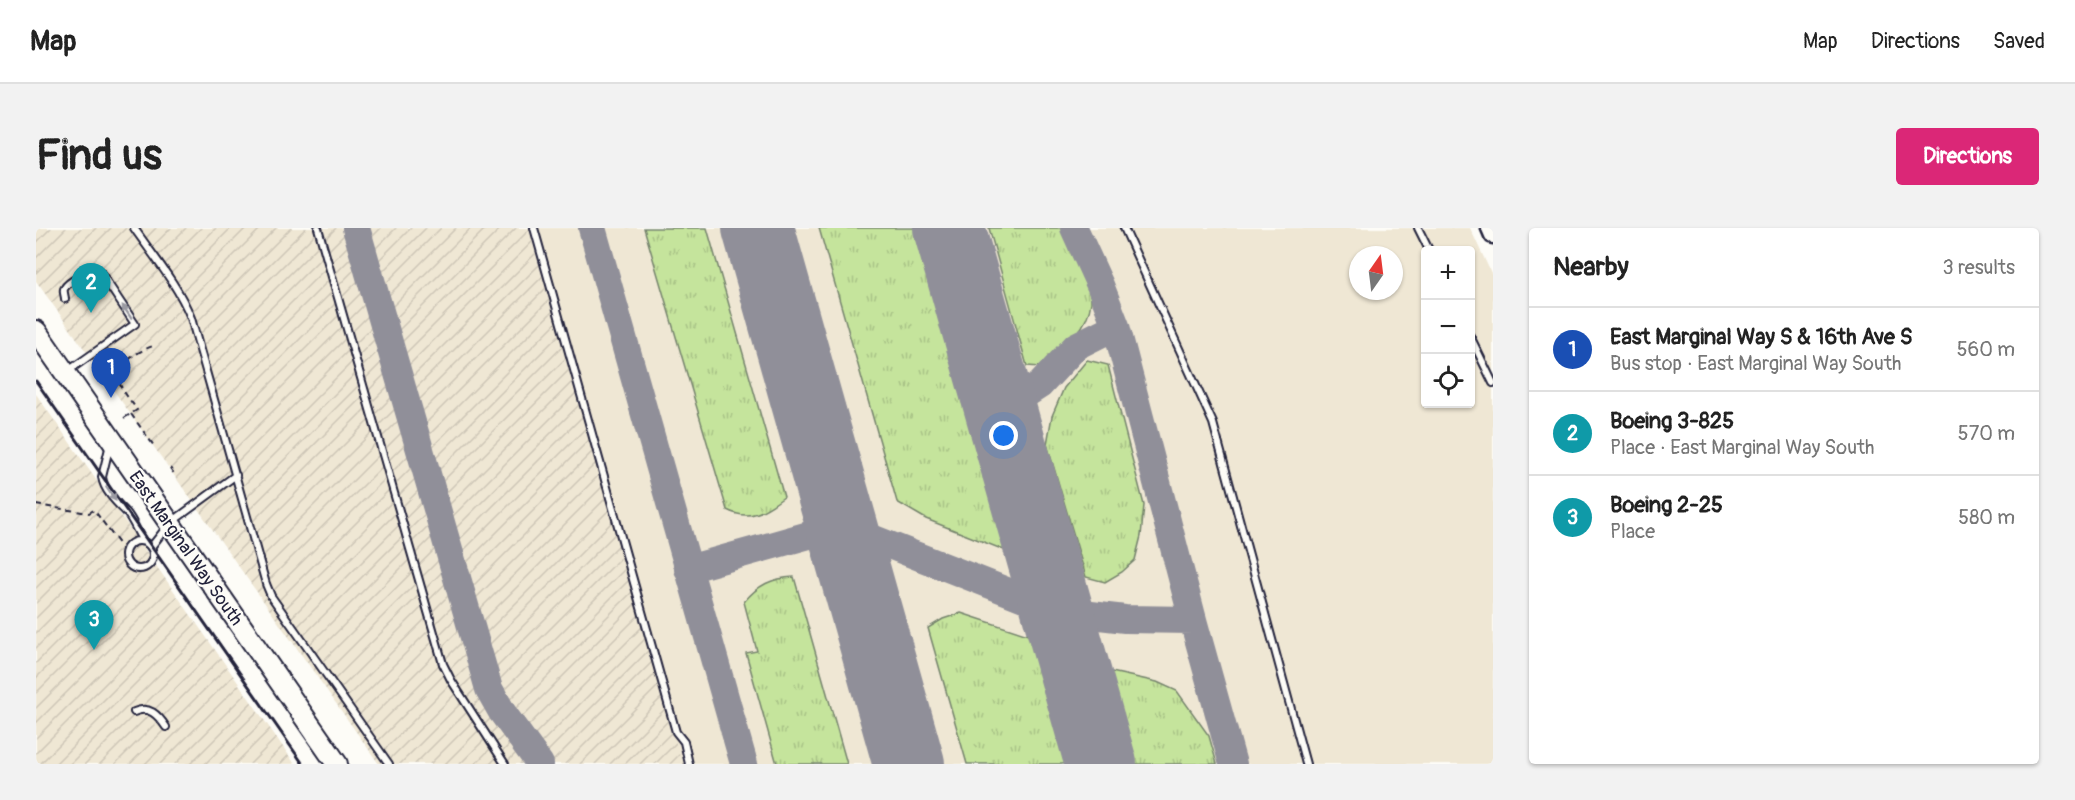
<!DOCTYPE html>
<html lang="en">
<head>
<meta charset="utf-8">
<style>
  body { margin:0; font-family:Pangolin,sans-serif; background:#f2f2f2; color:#222 }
  .controls { position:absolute; right:18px; top:18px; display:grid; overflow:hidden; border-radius:6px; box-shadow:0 2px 4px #0004 }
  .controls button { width:54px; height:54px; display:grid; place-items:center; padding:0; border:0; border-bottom:2px solid #e0e0e0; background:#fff; color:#222; font:30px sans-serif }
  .compass { position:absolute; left:1313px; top:18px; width:54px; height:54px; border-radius:50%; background:#fff; box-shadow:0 2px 4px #0004; rotate:14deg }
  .you { position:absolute; left:968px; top:208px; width:21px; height:21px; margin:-15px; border:4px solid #fff; border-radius:50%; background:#1a73e8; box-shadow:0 0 0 9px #1a73e833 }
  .badge { display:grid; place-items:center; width:39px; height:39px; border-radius:50%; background:#db2777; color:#fff; font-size:20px; font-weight:700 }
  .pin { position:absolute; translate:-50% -50px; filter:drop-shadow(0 2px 3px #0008) }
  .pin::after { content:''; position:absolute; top:32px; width:21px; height:18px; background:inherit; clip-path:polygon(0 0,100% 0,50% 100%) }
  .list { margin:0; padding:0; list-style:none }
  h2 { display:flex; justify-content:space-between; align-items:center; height:78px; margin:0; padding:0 24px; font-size:26px }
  h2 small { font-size:20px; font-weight:400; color:#767676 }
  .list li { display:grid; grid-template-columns:39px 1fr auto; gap:18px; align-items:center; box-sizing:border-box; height:84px; padding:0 24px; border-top:2px solid #e0e0e0 }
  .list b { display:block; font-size:22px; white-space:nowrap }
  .list p { margin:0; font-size:20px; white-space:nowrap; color:#767676 }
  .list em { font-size:20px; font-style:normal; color:#767676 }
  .icon { flex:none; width:33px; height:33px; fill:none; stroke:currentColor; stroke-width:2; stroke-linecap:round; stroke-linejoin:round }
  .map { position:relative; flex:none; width:1457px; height:536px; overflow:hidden; border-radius:6px }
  header { display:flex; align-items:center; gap:36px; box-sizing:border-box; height:84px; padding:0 30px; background:#fff; border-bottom:2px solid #e0e0e0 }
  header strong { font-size:28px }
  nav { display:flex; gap:33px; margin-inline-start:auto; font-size:21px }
  .intro { display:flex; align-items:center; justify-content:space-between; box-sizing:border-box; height:144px; padding:0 36px }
  h1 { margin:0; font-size:42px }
  .button { padding:15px 27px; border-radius:6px; background:#db2777; color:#fff; font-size:21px; font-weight:700 }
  main { display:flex; gap:36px; padding:0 36px }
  aside { flex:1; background:#fff; border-radius:6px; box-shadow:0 2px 4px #0004 }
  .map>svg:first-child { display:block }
</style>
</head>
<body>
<header>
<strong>Map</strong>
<nav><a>Map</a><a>Directions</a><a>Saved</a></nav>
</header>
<div class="intro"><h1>Find us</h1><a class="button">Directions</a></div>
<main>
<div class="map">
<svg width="1457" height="536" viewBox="0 0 1457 536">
  <defs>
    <pattern id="industrial-furrows" width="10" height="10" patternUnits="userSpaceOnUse" patternTransform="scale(1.5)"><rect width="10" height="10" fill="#efe7d4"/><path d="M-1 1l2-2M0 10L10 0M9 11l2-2" fill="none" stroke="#cdc6b7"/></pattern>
    <pattern id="grass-tufts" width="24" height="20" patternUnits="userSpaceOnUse" patternTransform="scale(1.5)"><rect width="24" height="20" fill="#c5e49c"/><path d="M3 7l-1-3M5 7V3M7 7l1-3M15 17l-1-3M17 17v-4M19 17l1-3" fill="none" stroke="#a9c387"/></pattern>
  </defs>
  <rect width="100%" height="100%" fill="#fdfcf7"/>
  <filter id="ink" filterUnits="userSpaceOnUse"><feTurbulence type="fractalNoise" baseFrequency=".0167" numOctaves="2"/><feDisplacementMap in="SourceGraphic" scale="12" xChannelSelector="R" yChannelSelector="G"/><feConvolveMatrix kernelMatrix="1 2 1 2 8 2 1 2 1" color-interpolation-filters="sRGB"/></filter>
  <g filter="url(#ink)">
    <path fill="#efe7d4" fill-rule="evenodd" d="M148,0H1434L1457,49V536H347ZM1390,22H1434V176H1390ZM1322,27H1358V63H1322Z"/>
    <path fill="url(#industrial-furrows)" d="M0,0H492L646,536H343L0,53Z
      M0,166L259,536H0Z"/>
    <path fill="url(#grass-tufts)" stroke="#74836c" stroke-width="1.5" d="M608,0H671L748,269C729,283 714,294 691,282Z
      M783,0H880L973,324L890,291L861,274Z
      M953,0H1025C1032,16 1056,59 1055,74C1052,102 1026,124 1005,139L991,138Z
      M1051,132L1072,137L1108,277L1105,308L1099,332L1086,344L1069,354L1050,349L1011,216L1016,188L1028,160Z
      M758,349L811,536H741L710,425L721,423L708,374C722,357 736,350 758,349Z
      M925,385L998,409L1033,536H931L892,400L907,391Z
      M1071,443L1121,454L1141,463L1173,508L1181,536H1097Z"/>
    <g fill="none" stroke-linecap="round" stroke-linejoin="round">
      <path stroke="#908f99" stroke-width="28" d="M320,0L453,461L466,484L504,536
        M556,0L708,536
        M1038,0L1064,57L1080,98L1157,392L1197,536
        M964,183L1004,157L1040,118L1080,98
        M652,341L805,298L1021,383L1089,391L1157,392"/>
      <path stroke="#908f99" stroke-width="72" d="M722,0L873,536
        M913,0L1065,536"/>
      <g stroke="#22223b" stroke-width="10">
        <path id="service" d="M98,0C118,29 142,57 155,90L230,356L235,368L353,536
          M282,0L407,436L415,452L469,536
          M498,0L640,504L648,514L653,536
          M1088,0L1177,195L1270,536
          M1382,0L1393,22
          M29,71C29,68 27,64 28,61C32,52 54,44 63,42L99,96L32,143
          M1434,108L1457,155
          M74,216L66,249C68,263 81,275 90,284C97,292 101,304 107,313
          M89 327a14 14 0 1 1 28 0a14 14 0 1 1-28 0Z
          M115,319L133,296L200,247
          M98,484C113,477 122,487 130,499"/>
      </g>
      <g stroke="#22223b" stroke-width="21">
        <path id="secondary" d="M1454,0L1457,7"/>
      </g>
      <g stroke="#22223b" stroke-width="24">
        <path id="primary" d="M0,103L301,536"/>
      </g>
      <path stroke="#22223b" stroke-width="2" stroke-dasharray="6 4.5" stroke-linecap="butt" d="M72,130L77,142L82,148
        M61,151L76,142
        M95,186L118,218
        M88,190L101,182C96,174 85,162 83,153C81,136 102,123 117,118
        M134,240L139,247
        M0,277L53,285L58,282L84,317L90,321"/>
      <use href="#service" stroke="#fdfcf7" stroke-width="6"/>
      <use href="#secondary" stroke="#fdfcf7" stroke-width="16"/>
      <use href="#primary" stroke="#fdfcf7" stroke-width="20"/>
      <path stroke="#22223b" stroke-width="3" d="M0,153L267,536"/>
    </g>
    <defs><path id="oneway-solid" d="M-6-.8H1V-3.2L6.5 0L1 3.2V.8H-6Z" transform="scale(1.5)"/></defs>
    <g fill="#9a9aa2">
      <use href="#oneway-solid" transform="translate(91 84) rotate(-124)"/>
      <use href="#oneway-solid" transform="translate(75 266) rotate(55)"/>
    </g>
  </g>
  <g text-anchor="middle" stroke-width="4.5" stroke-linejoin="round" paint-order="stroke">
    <g font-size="18" fill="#22223b" stroke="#fdfcf7">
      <text transform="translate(150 320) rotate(55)" y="6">East Marginal Way South</text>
    </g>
  </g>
</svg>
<div class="controls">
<button>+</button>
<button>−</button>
<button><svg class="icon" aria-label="locate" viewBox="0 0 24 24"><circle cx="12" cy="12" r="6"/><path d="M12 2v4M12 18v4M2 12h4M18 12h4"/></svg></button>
</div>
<svg class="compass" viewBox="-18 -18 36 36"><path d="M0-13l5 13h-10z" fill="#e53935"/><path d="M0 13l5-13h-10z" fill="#767676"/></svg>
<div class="you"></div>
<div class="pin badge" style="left:75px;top:170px;background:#1a4fb4">1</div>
<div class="pin badge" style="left:55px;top:85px;background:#0f9aa8">2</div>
<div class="pin badge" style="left:58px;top:422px;background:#0f9aa8">3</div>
</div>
<aside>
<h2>Nearby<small>3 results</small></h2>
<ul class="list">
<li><span class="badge" style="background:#1a4fb4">1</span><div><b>East Marginal Way S &amp; 16th Ave S</b><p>Bus stop · East Marginal Way South</p></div><em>560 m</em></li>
<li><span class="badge" style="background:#0f9aa8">2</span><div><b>Boeing 3-825</b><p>Place · East Marginal Way South</p></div><em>570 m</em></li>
<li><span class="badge" style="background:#0f9aa8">3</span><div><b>Boeing 2-25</b><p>Place</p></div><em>580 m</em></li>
</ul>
</aside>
</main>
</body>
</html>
